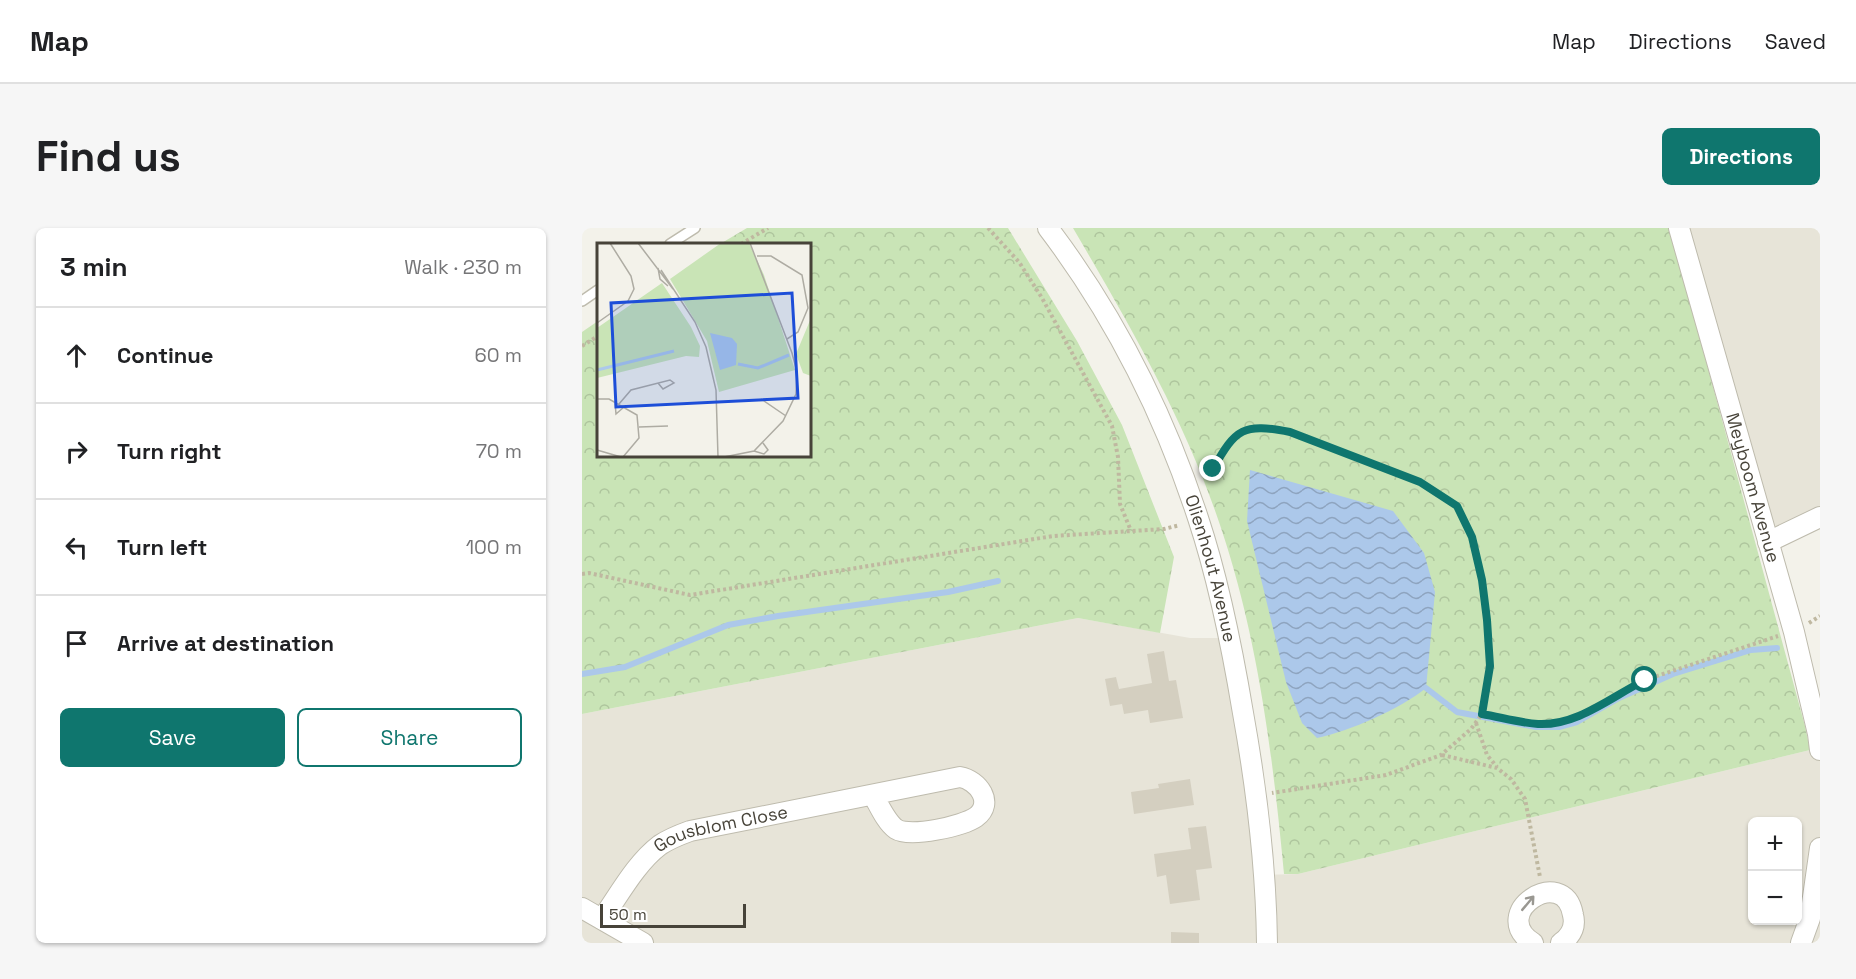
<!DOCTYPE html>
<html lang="en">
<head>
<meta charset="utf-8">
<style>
  body { margin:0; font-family:"Space Grotesk",sans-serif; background:#f6f6f6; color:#202124 }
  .controls { position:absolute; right:18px; bottom:18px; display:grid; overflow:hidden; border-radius:9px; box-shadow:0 2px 4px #0004 }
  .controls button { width:54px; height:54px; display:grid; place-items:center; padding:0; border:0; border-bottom:2px solid #e0e0e0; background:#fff; color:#202124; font:30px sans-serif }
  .scale { position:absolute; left:18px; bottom:15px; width:146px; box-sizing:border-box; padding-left:6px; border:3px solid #474339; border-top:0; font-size:16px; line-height:21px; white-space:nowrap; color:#474339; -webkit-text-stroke:4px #fff; paint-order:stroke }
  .stop { position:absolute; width:18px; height:18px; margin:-14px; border:4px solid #0f766e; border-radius:50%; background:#fff }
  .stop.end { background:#0f766e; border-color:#fff; box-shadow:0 2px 6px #0008 }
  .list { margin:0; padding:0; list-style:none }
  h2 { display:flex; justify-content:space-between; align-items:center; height:78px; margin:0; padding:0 24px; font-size:26px }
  h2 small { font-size:20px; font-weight:400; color:#757577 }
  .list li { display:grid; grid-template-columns:39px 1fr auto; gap:18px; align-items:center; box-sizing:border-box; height:96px; padding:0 24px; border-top:2px solid #e0e0e0 }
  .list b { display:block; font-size:22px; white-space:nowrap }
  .list em { font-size:20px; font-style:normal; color:#757577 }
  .actions { display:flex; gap:12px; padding:18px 24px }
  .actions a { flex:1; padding:14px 0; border:2px solid #0f766e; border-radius:9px; text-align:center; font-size:21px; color:#0f766e }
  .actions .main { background:#0f766e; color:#fff }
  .icon { flex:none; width:33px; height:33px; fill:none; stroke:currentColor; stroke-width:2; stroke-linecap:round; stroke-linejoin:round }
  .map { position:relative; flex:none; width:1238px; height:715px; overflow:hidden; border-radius:9px }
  header { display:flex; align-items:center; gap:36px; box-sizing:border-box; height:84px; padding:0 30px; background:#fff; border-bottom:2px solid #e0e0e0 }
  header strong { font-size:28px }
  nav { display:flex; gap:33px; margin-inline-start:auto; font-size:21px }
  .intro { display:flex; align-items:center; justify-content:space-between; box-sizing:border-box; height:144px; padding:0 36px }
  h1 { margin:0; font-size:42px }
  .button { padding:15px 27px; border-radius:9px; background:#0f766e; color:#fff; font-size:21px; font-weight:700 }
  main { display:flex; gap:36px; padding:0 36px }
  aside { flex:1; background:#fff; border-radius:9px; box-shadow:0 2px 4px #0004 }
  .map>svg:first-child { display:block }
</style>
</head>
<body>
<header>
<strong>Map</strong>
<nav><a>Map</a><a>Directions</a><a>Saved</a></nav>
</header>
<div class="intro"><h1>Find us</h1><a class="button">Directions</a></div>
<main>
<aside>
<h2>3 min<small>Walk · 230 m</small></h2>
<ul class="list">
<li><svg class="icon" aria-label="ahead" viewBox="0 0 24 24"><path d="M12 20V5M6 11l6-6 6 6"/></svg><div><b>Continue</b></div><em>60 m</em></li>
<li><svg class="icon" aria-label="right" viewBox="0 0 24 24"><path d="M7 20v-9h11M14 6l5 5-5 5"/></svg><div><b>Turn right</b></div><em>70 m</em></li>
<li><svg class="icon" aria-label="left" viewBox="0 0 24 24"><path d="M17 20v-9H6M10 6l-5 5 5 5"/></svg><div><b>Turn left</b></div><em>100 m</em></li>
<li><svg class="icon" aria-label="arrive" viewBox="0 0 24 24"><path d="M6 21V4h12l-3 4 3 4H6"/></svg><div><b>Arrive at destination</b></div></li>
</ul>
<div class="actions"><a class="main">Save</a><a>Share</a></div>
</aside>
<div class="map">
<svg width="1238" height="715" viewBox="0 0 1238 715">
  <defs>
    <pattern id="park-crowns" width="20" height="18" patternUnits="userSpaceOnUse" patternTransform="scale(1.5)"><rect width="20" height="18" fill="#c9e4b6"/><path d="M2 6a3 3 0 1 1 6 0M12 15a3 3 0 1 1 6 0" fill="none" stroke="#aec59d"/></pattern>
    <pattern id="water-waves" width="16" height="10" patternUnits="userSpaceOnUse" patternTransform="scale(1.5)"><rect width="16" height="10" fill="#acc8ea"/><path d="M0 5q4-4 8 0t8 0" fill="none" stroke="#8ea4bf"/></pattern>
  </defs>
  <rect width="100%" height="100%" fill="#f3f2ea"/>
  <path fill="#e7e4d8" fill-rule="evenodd" d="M1097,0H1238V289L1187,314Z
    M496,390L608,410H645L681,647L716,646L1228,522L1238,532V715H0V486ZM1170,594H1216V692H1170Z"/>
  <path fill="url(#park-crowns)" d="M165,0H426L495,113L540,197L592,329L578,405L496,390L0,486V104L16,93V228H228V16H138Z
    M491,0H1088L1223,498L1228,522L716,646H702C691,529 676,409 638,297C603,192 547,96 491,0Z"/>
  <path fill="url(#water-waves)" d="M668,242L811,283L842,325L853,364L844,460C818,481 768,503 735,510L720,495L704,454L665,293Z"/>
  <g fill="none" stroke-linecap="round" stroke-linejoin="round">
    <path stroke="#acc8ea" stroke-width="6" d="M0,446L43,439L146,397L196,388L366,364L416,353
      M844,460L875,484L954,499H977L995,494L1037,470L1091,446L1169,422L1195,420"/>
  </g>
  <path fill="#d4cfc0" d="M582,423L587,453L594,452L601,490L568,495L566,482L542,486L540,476L528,478L523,451L534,449L537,461L570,455L565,426Z
    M608,551L612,577L552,586L549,564L577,560L576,556Z
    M624,598L630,640L614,642L618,672L588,676L584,647L575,649L572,626L609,621L606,600Z
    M589,704L617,705V715H589Z"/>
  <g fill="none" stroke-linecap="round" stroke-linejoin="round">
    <g stroke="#bebbad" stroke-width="12">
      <path id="lane" d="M88,16L113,0
        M0,73L16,62"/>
    </g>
    <g stroke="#bebbad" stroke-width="22">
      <g id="street">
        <path id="s1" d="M466,0C532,87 582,186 616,290C637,353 650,419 661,485C675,563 684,635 685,715"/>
        <path id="s2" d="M1097,0L1212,404L1236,506L1238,522"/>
        <path d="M1186,314L1238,289"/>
        <path d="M0,680L61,715"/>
        <path id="s3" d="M20,691C37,667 54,635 78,617C87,611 97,607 108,603L378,549C396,552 413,575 394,589C381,598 328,610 314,601C304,594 297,577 291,567"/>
        <path d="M951,715C905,685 982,635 991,687C994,699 989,708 979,715"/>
        <path d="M1219,715L1228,690L1238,620"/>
      </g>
    </g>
    <path stroke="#bfb8a0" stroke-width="4" stroke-dasharray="3 3" stroke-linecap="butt" d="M406,0L437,34L460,70L530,198L536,229L538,276L549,303
      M159,16L186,0
      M0,118L16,108
      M621,249L631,241L647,213L664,201L687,200L708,204L737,215L838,254L875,278L890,309L900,352L908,438L900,486L889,501L859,527L804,547L690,565
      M0,346L7,345L108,367L471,308L582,301L598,297
      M1227,395L1238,388
      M900,486L954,496L977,495L993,490L1063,452L1196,408
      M894,495L905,527L915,539
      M860,527L915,540L929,551L943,571L958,649"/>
    <use href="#lane" stroke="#fff" stroke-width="9"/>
    <use href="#street" stroke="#fff" stroke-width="20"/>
  </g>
  <defs><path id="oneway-shaft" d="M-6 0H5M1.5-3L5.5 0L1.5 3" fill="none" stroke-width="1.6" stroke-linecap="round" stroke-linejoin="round" transform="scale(1.5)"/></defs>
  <use stroke="#9a9892" href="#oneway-shaft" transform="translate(946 675) rotate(-50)"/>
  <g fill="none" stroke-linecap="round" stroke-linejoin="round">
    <path stroke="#0f766e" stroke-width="8" d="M631,241C654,200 661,195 708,204L838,254L875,278L890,309L900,352L905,392L908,438L900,486C918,489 938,495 956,496C995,498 1029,469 1063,452"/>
  </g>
  <g text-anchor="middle" stroke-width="4.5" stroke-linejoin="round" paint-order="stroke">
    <g font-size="18" fill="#474339" stroke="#fff">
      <text dy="6" stroke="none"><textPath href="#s2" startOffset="270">Meyboom Avenue</textPath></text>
      <text dy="6" stroke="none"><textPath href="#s1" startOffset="380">Olienhout Avenue</textPath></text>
      <text dy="6" stroke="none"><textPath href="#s3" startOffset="158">Gousblom Close</textPath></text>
    </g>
  </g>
  <g transform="translate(15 15)">
    <rect width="214" height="214" fill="#f3f2ea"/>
    <path d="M124,0H152L167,32L198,127L122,149L110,98L73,36ZM65,40L94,84L103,103L102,114L89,113L0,135V85ZM214,75V133L206,130L199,111Z" fill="#c9e4b6"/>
    <path d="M113,90L135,95L140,101L139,122L123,127Z" fill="#acc8ea"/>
    <path fill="none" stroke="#acc8ea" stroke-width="3" d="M141,121L161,125L192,112M0,127L77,108"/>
    <path fill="none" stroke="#aeaca3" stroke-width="1.5" d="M41,0L76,46M160,13H174L205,32L211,65L201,89L190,96M61,25L63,36L71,43M64,27L98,79L109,104L119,147L121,214M0,80L31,58L37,46L34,33L13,0M0,156H12L40,172L42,195L26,214M164,156L189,173M18,159L19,171L27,164M22,161L34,147L73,137L77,140L66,146L61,140M42,184L71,183M0,207L24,214M157,208L167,211L171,207L166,200M127,214L157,208L186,178L199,151L200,129L195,110L153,0"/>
    <path fill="#1d4ed8" fill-opacity="0.15" stroke="#1d4ed8" stroke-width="3" d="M195,50L201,155L19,164L14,60Z"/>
    <rect width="214" height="214" fill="none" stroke="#474339" stroke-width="3"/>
  </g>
</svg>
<div class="controls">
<button>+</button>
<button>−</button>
</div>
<div class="scale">50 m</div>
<div class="stop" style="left:1063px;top:452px"></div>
<div class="stop end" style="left:631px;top:241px"></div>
</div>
</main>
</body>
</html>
